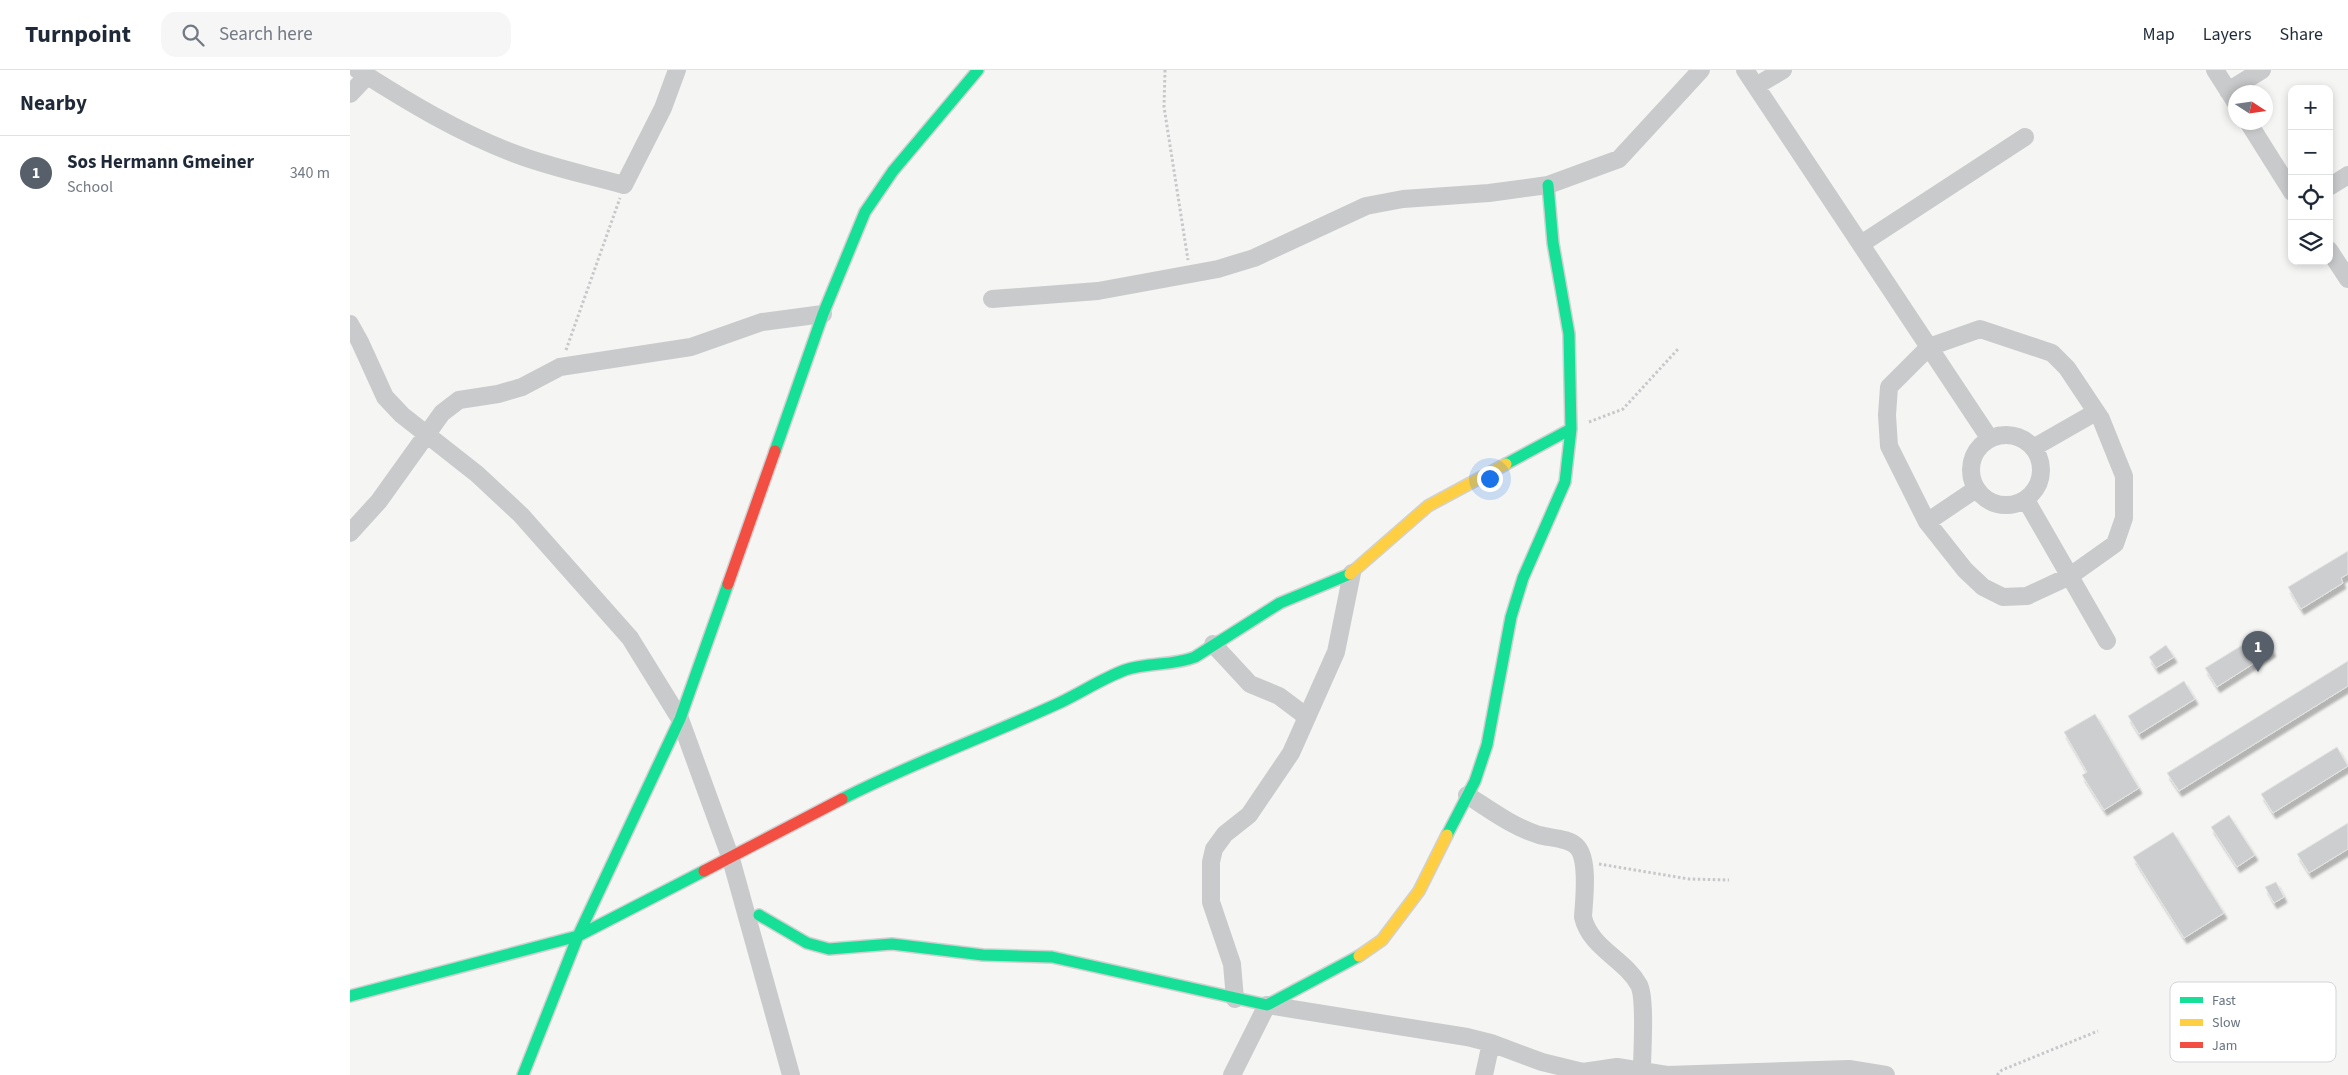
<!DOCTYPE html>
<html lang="en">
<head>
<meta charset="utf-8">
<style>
  body { margin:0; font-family:"Source Sans 3",sans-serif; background:#f6f6f7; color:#1f2937 }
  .controls { position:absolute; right:15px; top:15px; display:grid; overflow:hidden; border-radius:10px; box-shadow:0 2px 8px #0003 }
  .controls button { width:45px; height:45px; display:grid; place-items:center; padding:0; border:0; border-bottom:1px solid #e0e1e3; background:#fff; color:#1f2937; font:25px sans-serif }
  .compass { position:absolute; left:1878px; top:15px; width:45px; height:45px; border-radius:50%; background:#fff; box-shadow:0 2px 8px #0003; rotate:102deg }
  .you { position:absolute; left:1139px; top:408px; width:18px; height:18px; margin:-12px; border:4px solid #fff; border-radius:50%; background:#1a73e8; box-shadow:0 0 0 8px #1a73e833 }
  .badge { display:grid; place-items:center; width:32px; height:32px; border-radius:50%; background:#565f6a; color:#fff; font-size:16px; font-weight:700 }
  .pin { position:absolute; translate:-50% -41px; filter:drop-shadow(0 1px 2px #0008) }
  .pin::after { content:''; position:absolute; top:26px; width:18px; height:15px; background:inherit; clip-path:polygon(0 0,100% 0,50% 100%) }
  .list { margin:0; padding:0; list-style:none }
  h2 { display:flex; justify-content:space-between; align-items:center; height:65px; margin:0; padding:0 20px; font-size:21px }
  h2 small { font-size:16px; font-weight:400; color:#747a83 }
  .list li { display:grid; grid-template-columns:32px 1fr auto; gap:15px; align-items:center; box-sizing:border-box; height:75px; padding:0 20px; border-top:1px solid #e0e1e3 }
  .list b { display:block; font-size:19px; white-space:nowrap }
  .list p { margin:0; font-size:16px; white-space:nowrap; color:#747a83 }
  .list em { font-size:16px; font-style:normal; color:#747a83 }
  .icon { flex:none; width:28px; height:28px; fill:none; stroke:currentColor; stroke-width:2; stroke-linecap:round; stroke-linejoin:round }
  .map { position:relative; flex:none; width:1998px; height:1005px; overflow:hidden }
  header { display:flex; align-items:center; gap:30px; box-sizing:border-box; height:70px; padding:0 25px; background:#fff; border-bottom:1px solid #e0e1e3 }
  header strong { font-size:24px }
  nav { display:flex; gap:28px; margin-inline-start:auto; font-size:18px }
  .search { width:350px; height:45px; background:#f6f6f7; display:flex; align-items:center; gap:12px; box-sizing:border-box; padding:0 18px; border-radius:15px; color:#747a83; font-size:19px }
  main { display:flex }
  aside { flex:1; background:#fff }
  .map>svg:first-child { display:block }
</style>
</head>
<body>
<header>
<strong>Turnpoint</strong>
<div class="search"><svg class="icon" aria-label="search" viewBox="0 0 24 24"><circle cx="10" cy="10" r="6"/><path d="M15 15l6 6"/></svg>Search here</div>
<nav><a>Map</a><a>Layers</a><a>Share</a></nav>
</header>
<main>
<aside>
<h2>Nearby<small></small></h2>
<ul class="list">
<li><span class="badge">1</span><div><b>Sos Hermann Gmeiner</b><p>School</p></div><em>340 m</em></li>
</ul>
</aside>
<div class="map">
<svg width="1998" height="1005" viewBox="0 0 1998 1005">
  <defs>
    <filter id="shadow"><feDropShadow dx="3" dy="5.5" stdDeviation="1" flood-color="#0004"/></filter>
  </defs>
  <rect width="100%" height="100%" fill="#f5f5f4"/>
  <path fill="#cdcecf" stroke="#e4e4e4" filter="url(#shadow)" d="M1998,481V504L1991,508L1993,513L1951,539L1938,517Z
    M1912,563L1923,581L1867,617L1855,598Z
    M1816,575L1824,587L1806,598L1799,587Z
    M1998,591V616L1829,721L1817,703Z
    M1834,611L1845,629L1789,664L1778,646Z
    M1745,644L1789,718L1754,740L1732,705L1737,702L1714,662Z
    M1987,677L1998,696L1923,743L1911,724Z
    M1879,745L1905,785L1887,797L1861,757Z
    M1998,753V779L1959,803L1947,784Z
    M1823,762L1874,843L1834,868L1783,787Z
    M1926,812L1934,827L1924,833L1915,817Z"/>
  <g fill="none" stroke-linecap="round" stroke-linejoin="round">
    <g stroke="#d1d1d2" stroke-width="14">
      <path id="fast" d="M425,381L473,244L515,142L543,101L628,0
        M1156,394L1221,359
        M492,729C562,693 635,667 707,634C729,624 751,609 775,600C798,592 823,596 845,587L930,533L1000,504
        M1097,765L1125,711L1137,675L1161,547L1173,508L1215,412L1221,359L1219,264L1203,173L1198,115
        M409,845L457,873L479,879L542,874L633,885L702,887L917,935L1009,886
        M0,926L228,866L354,801
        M173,1005L228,866L330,649L378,514"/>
    </g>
    <g stroke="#d1d1d2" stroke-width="14">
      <path id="slow" d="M1000,504L1078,436L1156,394
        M1009,886L1032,870L1069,821L1097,765"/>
    </g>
    <g stroke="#d1d1d2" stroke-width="14">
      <path id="jam" d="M378,514L425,381
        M354,801L492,729"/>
    </g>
    <path stroke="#c7c8c9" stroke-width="3" stroke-dasharray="2.5 2.5" stroke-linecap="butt" d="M815,0L814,37L838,190
      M216,280L270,128
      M1239,352L1273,339L1329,278
      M1249,794L1339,809L1379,810
      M1647,1005L1652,1000L1748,961"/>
    <path stroke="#c9cacb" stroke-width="18" d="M8,0C58,32 108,62 163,83C199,97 238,105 274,115L313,38L327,0
      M1395,0L1640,369
      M1865,0L1886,33
      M1406,16L1433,0
      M1878,21L1912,0
      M0,24L17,6
      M1898,52L1942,122
      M1979,117L1998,105
      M1511,174L1675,67
      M1979,180L1998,209
      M642,229L748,221L868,199L904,188L1016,136L1053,129L1139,123L1198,115L1269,89L1351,0
      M0,254L10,272L35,327L52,345L127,404L171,445L280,568L330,649L381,789L441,1005
      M1630,259L1702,283L1717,298L1751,349L1774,406V448L1765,474L1720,506L1677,526L1653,527L1633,517L1615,500L1577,452L1539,376L1537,345L1539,317L1579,277Z
      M1621 400a35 35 0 1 1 70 0a35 35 0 1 1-70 0Z
      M1683,378L1746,342
      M1676,430L1757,571
      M1577,452L1626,419
      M0,463L29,431L92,343L109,330L148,324L172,317L210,297L341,277L412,252L473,244
      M863,574L900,614L929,626L957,647
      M1117,725C1139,739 1163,757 1189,765C1200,768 1221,768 1228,778C1239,792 1234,830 1233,847C1240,878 1275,889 1289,915C1296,929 1292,982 1292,999
      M885,929L882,894L861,832V792L864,779L875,764L899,745L941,683L986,582L1002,503
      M882,1005L917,935L1117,967L1141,973L1192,992L1233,1002L1267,997L1317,1005L1499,999L1536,1005
      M1134,1005L1141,973"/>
    <use href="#fast" stroke="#16e098" stroke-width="11"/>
    <use href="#slow" stroke="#ffcf43" stroke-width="11"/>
    <use href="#jam" stroke="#f24e42" stroke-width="11"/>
  </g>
  <rect x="1820" y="912" width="166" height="80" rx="8" fill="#fff" stroke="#d2d5d9" stroke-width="1"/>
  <rect x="1830" y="927" width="23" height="6" fill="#16e098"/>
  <rect x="1830" y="949" width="23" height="7" fill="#ffcf43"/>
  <rect x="1830" y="972" width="23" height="6" fill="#f24e42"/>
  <g font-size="14" fill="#687481">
    <text x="1862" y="935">Fast</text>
    <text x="1862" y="957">Slow</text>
    <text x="1862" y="980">Jam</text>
  </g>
</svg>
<div class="controls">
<button>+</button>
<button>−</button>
<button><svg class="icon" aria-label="locate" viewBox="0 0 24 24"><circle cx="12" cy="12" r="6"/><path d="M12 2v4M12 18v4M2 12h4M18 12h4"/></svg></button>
<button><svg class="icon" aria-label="layers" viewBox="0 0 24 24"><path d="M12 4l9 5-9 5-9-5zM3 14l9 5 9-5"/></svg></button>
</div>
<svg class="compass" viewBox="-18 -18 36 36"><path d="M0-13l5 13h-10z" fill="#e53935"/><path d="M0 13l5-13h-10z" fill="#747a83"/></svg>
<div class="you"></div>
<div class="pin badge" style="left:1908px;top:602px">1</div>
</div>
</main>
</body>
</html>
